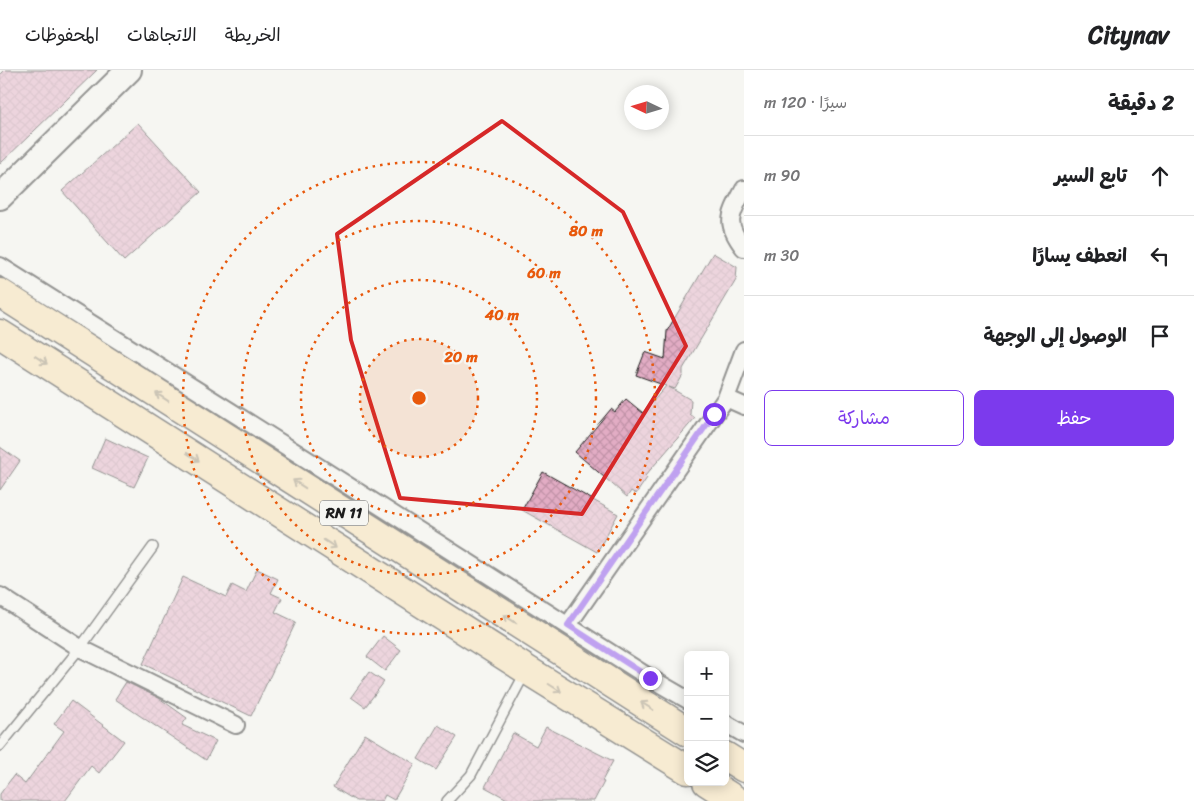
<!DOCTYPE html>
<html lang="ar">
<head>
<meta charset="utf-8">
<style>
  body { margin:0; font-family:Sriracha,"Playpen Sans Arabic",sans-serif; background:#f2f2f2; color:#202124; direction:rtl }
  .controls { position:absolute; right:15px; bottom:15px; display:grid; overflow:hidden; border-radius:8px; box-shadow:0 2px 12px #0003 }
  .controls button { width:45px; height:45px; display:grid; place-items:center; padding:0; border:0; border-bottom:1px solid #e0e0e0; background:#fff; color:#202124; font:25px sans-serif }
  .compass { position:absolute; left:624px; top:15px; width:45px; height:45px; border-radius:50%; background:#fff; box-shadow:0 2px 12px #0003; rotate:274deg }
  .stop { position:absolute; width:15px; height:15px; margin:-11px; border:4px solid #7c3aed; border-radius:50%; background:#fff }
  .stop.end { background:#7c3aed; border-color:#fff; box-shadow:0 1px 5px #0008 }
  .list { margin:0; padding:0; list-style:none }
  h2 { display:flex; justify-content:space-between; align-items:center; height:65px; margin:0; padding:0 20px; font-size:21px }
  h2 small { font-size:16px; font-weight:400; color:#757577 }
  .list li { display:grid; grid-template-columns:32px 1fr auto; gap:15px; align-items:center; box-sizing:border-box; height:80px; padding:0 20px; border-top:1px solid #e0e0e0 }
  .list b { display:block; font-size:19px; white-space:nowrap }
  .list em { font-size:16px; font-style:normal; color:#757577 }
  .actions { display:flex; gap:10px; padding:15px 20px }
  .actions a { flex:1; padding:11px 0; border:1px solid #7c3aed; border-radius:8px; text-align:center; font-size:18px; color:#7c3aed }
  .actions .main { background:#7c3aed; color:#fff }
  .icon { flex:none; width:28px; height:28px; fill:none; stroke:currentColor; stroke-width:2; stroke-linecap:round; stroke-linejoin:round }
  .map { position:relative; flex:none; width:744px; height:731px; overflow:hidden; direction:ltr }
  header { display:flex; align-items:center; gap:30px; box-sizing:border-box; height:70px; padding:0 25px; background:#fff; border-bottom:1px solid #e0e0e0 }
  header strong { font-size:24px }
  nav { display:flex; gap:28px; margin-inline-start:auto; font-size:18px }
  main { display:flex }
  aside { flex:1; background:#fff }
  .map>svg:first-child { display:block }
</style>
</head>
<body>
<header>
<strong>Citynav</strong>
<nav><a>الخريطة</a><a>الاتجاهات</a><a>المحفوظات</a></nav>
</header>
<main>
<aside>
<h2>2 دقيقة<small>سيرًا · 120 m</small></h2>
<ul class="list">
<li><svg class="icon" aria-label="ahead" viewBox="0 0 24 24"><path d="M12 20V5M6 11l6-6 6 6"/></svg><div><b>تابع السير</b></div><em>90 m</em></li>
<li><svg class="icon" aria-label="left" viewBox="0 0 24 24"><path d="M17 20v-9H6M10 6l-5 5 5 5"/></svg><div><b>انعطف يسارًا</b></div><em>30 m</em></li>
<li><svg class="icon" aria-label="arrive" viewBox="0 0 24 24"><path d="M6 21V4h12l-3 4 3 4H6"/></svg><div><b>الوصول إلى الوجهة</b></div></li>
</ul>
<div class="actions"><a class="main">حفظ</a><a>مشاركة</a></div>
</aside>
<div class="map">
<svg width="744" height="731" viewBox="0 0 744 731">
  <defs>
    <pattern id="building-cross-hatch" width="8" height="8" patternUnits="userSpaceOnUse" patternTransform="scale(1.25)"><rect width="8" height="8" fill="#e2acc4"/><path d="M0 0l8 8M0 8l8-8" fill="none" stroke="#c193a8"/></pattern>
  </defs>
  <rect width="100%" height="100%" fill="#f6f6f2"/>
  <filter id="ink" filterUnits="userSpaceOnUse"><feTurbulence type="fractalNoise" baseFrequency=".02" numOctaves="2"/><feDisplacementMap in="SourceGraphic" scale="10" xChannelSelector="R" yChannelSelector="G"/><feConvolveMatrix kernelMatrix="1 2 1 2 8 2 1 2 1" color-interpolation-filters="sRGB"/></filter>
  <g filter="url(#ink)">
    <path fill="url(#building-cross-hatch)" stroke="#1c1c1c" d="M5,0H97L0,94V5Z
      M138,53L201,122L124,191L62,121Z
      M713,183L737,197L736,210L683,299V305L675,319L669,317L691,330L690,344L695,348L645,406L647,408L636,424L631,421L627,427L575,382L611,339L615,342L626,329L643,343L666,316L636,305L645,282L665,289L667,261Z
      M105,368L148,388L134,417L92,398Z
      M0,377L20,391L0,420Z
      M543,402L618,444L597,482L522,440Z
      M257,499L278,509L271,523L282,528L275,542L296,552L251,646L143,594L183,507L226,527L232,515L246,522Z
      M383,566L401,580L385,601L367,587Z
      M369,602L384,612L365,637L351,627Z
      M126,612L159,628L187,648L182,655L216,671L206,690L115,629Z
      M71,631L124,671L99,703L91,696L65,731H0V724L14,705L25,714L64,661L54,654Z
      M438,655L457,667L436,700L418,689Z
      M546,657L613,691L602,711L604,712L594,731H511L485,717L513,663L536,676Z
      M365,664L415,694L394,730L385,725L382,731H356L333,717Z"/>
    <g fill="none" stroke-linecap="round" stroke-linejoin="round">
      <g stroke="#1c1c1c" stroke-width="12">
        <path id="lane" d="M0,676L80,578L153,477
          M447,731L471,705L525,603"/>
      </g>
      <g stroke="#1c1c1c" stroke-width="20">
        <path id="street" d="M744,119C730,146 724,152 744,178
          M0,196L311,392L650,608L688,630
          M726,328L744,280
          M0,526L80,578L236,655
          M568,555L726,328L744,336
          M725,653L744,664"/>
      </g>
      <g stroke="#1c1c1c" stroke-width="28">
        <path id="secondary" d="M0,127L129,0"/>
      </g>
      <g stroke="#1c1c1c" stroke-width="31">
        <path id="highway" d="M0,223L688,662
          M0,264L527,600L688,700
          M725,686L744,698
          M707,712L737,731"/>
      </g>
      <use href="#lane" stroke="#f6f6f2" stroke-width="9"/>
      <use href="#street" stroke="#f6f6f2" stroke-width="16"/>
      <use href="#secondary" stroke="#f6f6f2" stroke-width="24"/>
      <use href="#highway" stroke="#f9deab" stroke-width="28"/>
    </g>
    <defs><path id="oneway-shaft" d="M-6 0H5M1.5-3L5.5 0L1.5 3" fill="none" stroke-width="1.6" stroke-linecap="round" stroke-linejoin="round" transform="scale(1.25)"/></defs>
    <g stroke="#96876b">
      <use href="#oneway-shaft" transform="translate(41 290) rotate(33)"/>
      <use href="#oneway-shaft" transform="translate(162 327) rotate(-147)"/>
      <use href="#oneway-shaft" transform="translate(193 387) rotate(33)"/>
      <use href="#oneway-shaft" transform="translate(299 414) rotate(-147)"/>
      <use href="#oneway-shaft" transform="translate(330 474) rotate(33)"/>
      <use href="#oneway-shaft" transform="translate(510 549) rotate(-147)"/>
      <use href="#oneway-shaft" transform="translate(555 618) rotate(32)"/>
      <use href="#oneway-shaft" transform="translate(647 636) rotate(-148)"/>
    </g>
  </g>
  <g fill="none" stroke-linecap="round" stroke-linejoin="round" filter="url(#ink)">
    <path stroke="#7c3aed" stroke-width="6" d="M650,608L568,555L714,344"/>
  </g>
  <path d="M0 0H744V731H0ZM502,51L623,142L686,276L582,444L400,428L351,270L337,164Z" fill="#f6f6f2" fill-opacity=".55" fill-rule="evenodd"/>
  <path fill="none" stroke="#d62828" stroke-width="4" stroke-linejoin="round" d="M502,51L623,142L686,276L582,444L400,428L351,270L337,164Z"/>
  <circle cx="419" cy="328" r="59" fill="#e8590c" fill-opacity=".12"/>
  <g fill="none" stroke="#e8590c" stroke-width="2.5" stroke-dasharray="2.5 5">
    <circle cx="419" cy="328" r="59"/>
    <circle cx="419" cy="328" r="118"/>
    <circle cx="419" cy="328" r="177"/>
    <circle cx="419" cy="328" r="236"/>
  </g>
  <g text-anchor="middle" stroke-width="4.5" stroke-linejoin="round" paint-order="stroke">
    <rect fill="#f6f6f2" stroke="#5d5d5c" stroke-width="1" x="320" y="430.5" width="48" height="25" rx="4"/>
    <g font-size="15" font-weight="bold" fill="#1c1c1c">
      <text x="344" y="448">RN 11</text>
    </g>
  </g>
  <circle cx="419" cy="328" r="8" fill="#e8590c" stroke="#f6f6f2" stroke-width="2.5"/>
  <g font-size="15" text-anchor="middle" font-weight="bold" fill="#e8590c" stroke="#f6f6f2" stroke-width="4.5" stroke-linejoin="round" paint-order="stroke">
    <text x="586" y="166">80 m</text>
    <text x="544" y="208">60 m</text>
    <text x="502" y="250">40 m</text>
    <text x="461" y="292">20 m</text>
  </g>
</svg>
<div class="controls">
<button>+</button>
<button>−</button>
<button><svg class="icon" aria-label="layers" viewBox="0 0 24 24"><path d="M12 4l9 5-9 5-9-5zM3 14l9 5 9-5"/></svg></button>
</div>
<svg class="compass" viewBox="-18 -18 36 36"><path d="M0-13l5 13h-10z" fill="#e53935"/><path d="M0 13l5-13h-10z" fill="#757577"/></svg>
<div class="stop" style="left:714px;top:344px"></div>
<div class="stop end" style="left:650px;top:608px"></div>
</div>
</main>
</body>
</html>
